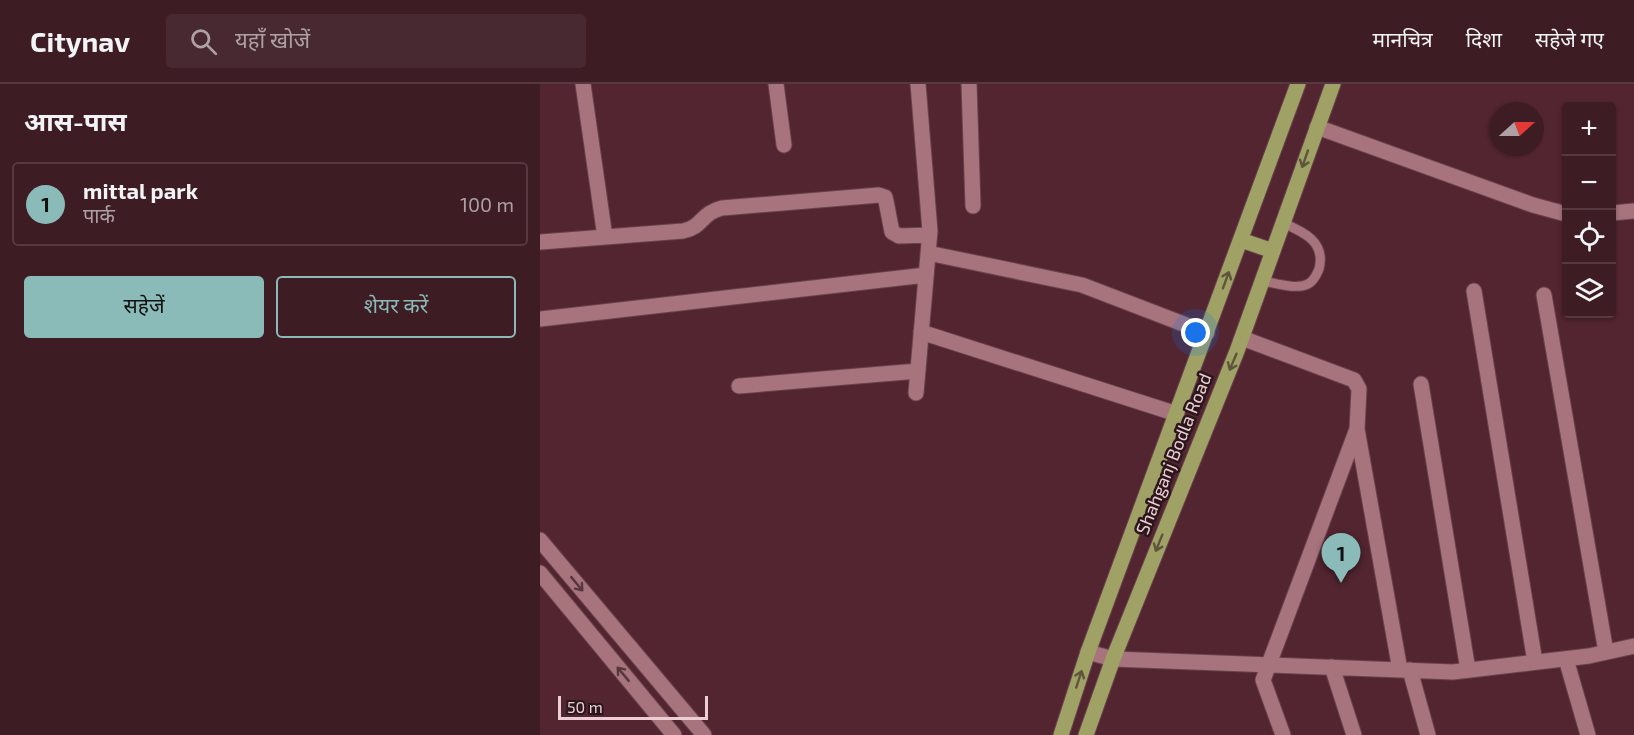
<!DOCTYPE html>
<html lang="hi">
<head>
<meta charset="utf-8">
<style>
  body { margin:0; font-family:"Exo 2","Noto Sans Devanagari",sans-serif; background:#492931; color:#f1f3f6 }
  .controls { position:absolute; right:18px; top:18px; display:grid; overflow:hidden; border-radius:6px; box-shadow:0 2px 4px #0004 }
  .controls button { width:54px; height:54px; display:grid; place-items:center; padding:0; border:0; border-bottom:2px solid #573a41; background:#3e1c24; color:#f1f3f6; font:30px sans-serif }
  .compass { position:absolute; left:950px; top:18px; width:54px; height:54px; border-radius:50%; background:#3e1c24; box-shadow:0 2px 4px #0004; rotate:69deg }
  .scale { position:absolute; left:18px; bottom:15px; width:150px; box-sizing:border-box; padding-left:6px; border:3px solid #ecced4; border-top:0; font-size:16px; line-height:21px; white-space:nowrap; color:#ecced4; -webkit-text-stroke:4px #2b161b; paint-order:stroke }
  .you { position:absolute; left:656px; top:249px; width:21px; height:21px; margin:-15px; border:4px solid #fff; border-radius:50%; background:#1a73e8; box-shadow:0 0 0 9px #1a73e833 }
  .badge { display:grid; place-items:center; width:39px; height:39px; border-radius:50%; background:#8bbbb9; color:#111; font-size:20px; font-weight:700 }
  .pin { position:absolute; translate:-50% -50px; filter:drop-shadow(0 2px 3px #0008) }
  .pin::after { content:''; position:absolute; top:32px; width:21px; height:18px; background:inherit; clip-path:polygon(0 0,100% 0,50% 100%) }
  .list { margin:0; padding:0; list-style:none }
  h2 { display:flex; justify-content:space-between; align-items:center; height:78px; margin:0; padding:0 24px; font-size:26px }
  h2 small { font-size:20px; font-weight:400; color:#ada1a6 }
  .list li { display:grid; grid-template-columns:39px 1fr auto; gap:18px; align-items:center; box-sizing:border-box; height:84px; margin:0 12px 12px; padding:0 12px; border:2px solid #573a41; border-radius:6px }
  .list b { display:block; font-size:22px; white-space:nowrap }
  .list p { margin:0; font-size:20px; white-space:nowrap; color:#ada1a6 }
  .list em { font-size:20px; font-style:normal; color:#ada1a6 }
  .actions { display:flex; gap:12px; padding:18px 24px }
  .actions a { flex:1; padding:14px 0; border:2px solid #8bbbb9; border-radius:6px; text-align:center; font-size:21px; color:#8bbbb9 }
  .actions .main { background:#8bbbb9; color:#111 }
  .icon { flex:none; width:33px; height:33px; fill:none; stroke:currentColor; stroke-width:2; stroke-linecap:round; stroke-linejoin:round }
  .map { position:relative; flex:none; width:1094px; height:651px; overflow:hidden }
  header { display:flex; align-items:center; gap:36px; box-sizing:border-box; height:84px; padding:0 30px; background:#3e1c24; border-bottom:2px solid #573a41 }
  header strong { font-size:28px }
  nav { display:flex; gap:33px; margin-inline-start:auto; font-size:21px }
  .search { width:420px; height:54px; background:#492931; display:flex; align-items:center; gap:15px; box-sizing:border-box; padding:0 21px; border-radius:6px; color:#ada1a6; font-size:22px }
  main { display:flex }
  aside { flex:1; background:#3e1c24 }
  .map>svg:first-child { display:block }
</style>
</head>
<body>
<header>
<strong>Citynav</strong>
<div class="search"><svg class="icon" aria-label="search" viewBox="0 0 24 24"><circle cx="10" cy="10" r="6"/><path d="M15 15l6 6"/></svg>यहाँ खोजें</div>
<nav><a>मानचित्र</a><a>दिशा</a><a>सहेजे गए</a></nav>
</header>
<main>
<aside>
<h2>आस-पास<small></small></h2>
<ul class="list">
<li><span class="badge">1</span><div><b>mittal park</b><p>पार्क</p></div><em>100 m</em></li>
</ul>
<div class="actions"><a class="main">सहेजें</a><a>शेयर करें</a></div>
</aside>
<div class="map">
<svg width="1094" height="651" viewBox="0 0 1094 651">
  <rect width="100%" height="100%" fill="#522530"/>
  <g fill="none" stroke-linecap="round" stroke-linejoin="round">
    <g stroke="#68424d" stroke-width="11">
      <path id="lane" d="M722,197C735,199 756,206 768,200C774,197 777,190 779,185C786,158 764,148 743,139"/>
    </g>
    <g stroke="#68424d" stroke-width="17">
      <path id="street" d="M43,0L65,153
        M236,0L244,61
        M429,0L433,122
        M777,43L993,121L1026,130
        M1072,129L1094,127
        M1,158L143,147C163,143 161,129 182,124L339,111L345,113L346,117L352,148L359,152L389,151
        M388,169L542,201L667,249
        M934,207L995,578
        M1004,211L1066,568
        M0,235L386,191
        M381,248L637,330
        M702,254L814,296L819,305L817,345L860,586
        M881,300L928,586
        M199,302L378,287
        M376,309L390,147L378,0
        M548,568L573,575L913,588L1049,572L1094,562
        M1026,575L1048,651
        M792,583L814,651
        M870,586L888,651
        M743,651L723,596L817,345"/>
    </g>
    <g stroke="#68424d" stroke-width="17">
      <path id="secondary" d="M0,456L164,651
        M0,489L134,651"/>
    </g>
    <g stroke="#68424d" stroke-width="17">
      <path id="primary" d="M701,156L733,167
        M521,651L548,568L758,0
        M546,651L573,575L697,267L793,0"/>
    </g>
    <use href="#lane" stroke="#a7737d" stroke-width="9"/>
    <use href="#street" stroke="#a7737d" stroke-width="15"/>
    <use href="#secondary" stroke="#a7737d" stroke-width="15"/>
    <use href="#primary" stroke="#9fa264" stroke-width="15"/>
  </g>
  <defs><path id="oneway-shaft" d="M-6 0H5M1.5-3L5.5 0L1.5 3" fill="none" stroke-width="1.6" stroke-linecap="round" stroke-linejoin="round" transform="scale(1.5)"/></defs>
  <g stroke="#5f553c">
    <use href="#oneway-shaft" transform="translate(765 75) rotate(109)"/>
    <use href="#oneway-shaft" transform="translate(686 196) rotate(-70)"/>
    <use href="#oneway-shaft" transform="translate(693 278) rotate(113)"/>
    <use href="#oneway-shaft" transform="translate(619 459) rotate(112)"/>
    <use href="#oneway-shaft" transform="translate(539 595) rotate(-72)"/>
  </g>
  <g stroke="#56373d">
    <use href="#oneway-shaft" transform="translate(37 500) rotate(50)"/>
    <use href="#oneway-shaft" transform="translate(83 590) rotate(-130)"/>
  </g>
  <g text-anchor="middle" stroke-width="5" stroke-linejoin="round" paint-order="stroke">
    <g font-size="18" fill="#ecced4" stroke="#2b161b">
      <text transform="translate(634 370) rotate(-68)" y="6">Shahganj Bodla Road</text>
    </g>
  </g>
</svg>
<div class="controls">
<button>+</button>
<button>−</button>
<button><svg class="icon" aria-label="locate" viewBox="0 0 24 24"><circle cx="12" cy="12" r="6"/><path d="M12 2v4M12 18v4M2 12h4M18 12h4"/></svg></button>
<button><svg class="icon" aria-label="layers" viewBox="0 0 24 24"><path d="M12 4l9 5-9 5-9-5zM3 14l9 5 9-5"/></svg></button>
</div>
<svg class="compass" viewBox="-18 -18 36 36"><path d="M0-13l5 13h-10z" fill="#e53935"/><path d="M0 13l5-13h-10z" fill="#ada1a6"/></svg>
<div class="scale">50 m</div>
<div class="you"></div>
<div class="pin badge" style="left:801px;top:499px">1</div>
</div>
</main>
</body>
</html>
